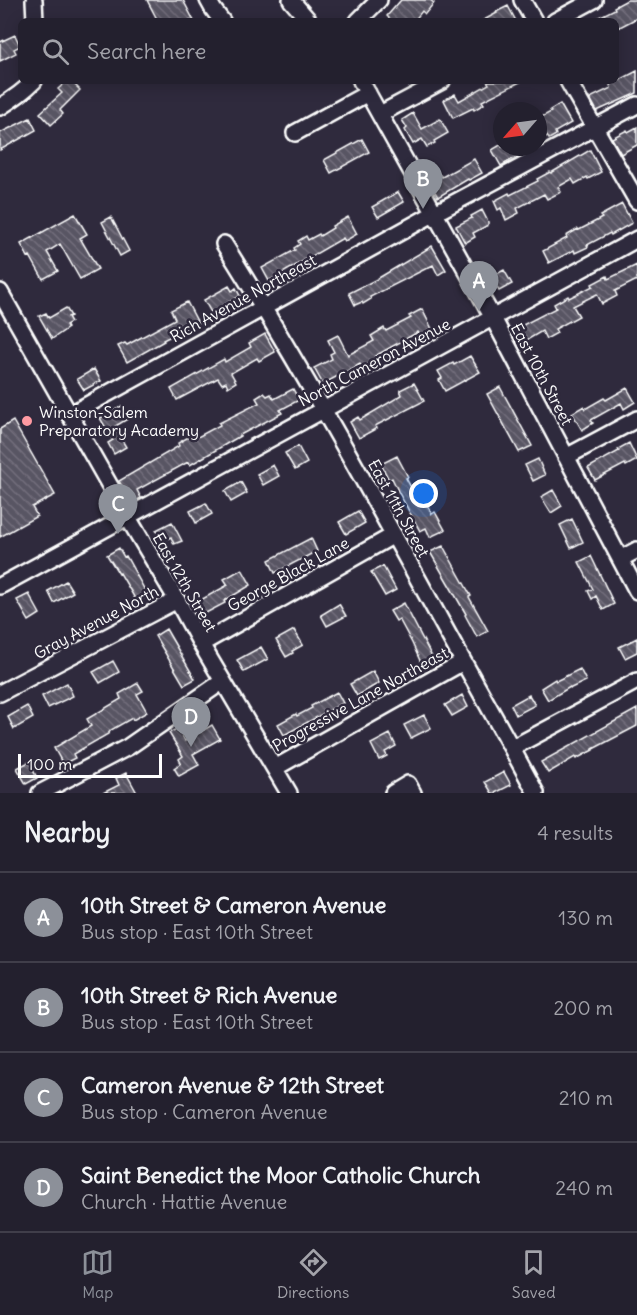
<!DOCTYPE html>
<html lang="en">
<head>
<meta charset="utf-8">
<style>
  body { margin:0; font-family:Delius,sans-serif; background:#2f2d3a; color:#f1f3f6 }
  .compass { position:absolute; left:493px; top:102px; width:54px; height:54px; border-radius:50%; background:#23202e; box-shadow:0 3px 15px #0003; rotate:242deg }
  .scale { position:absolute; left:18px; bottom:15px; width:144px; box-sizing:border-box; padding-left:6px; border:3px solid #fff; border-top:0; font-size:16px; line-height:21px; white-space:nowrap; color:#fff; -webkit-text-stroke:4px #2f2a3d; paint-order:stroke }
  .you { position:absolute; left:424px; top:494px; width:21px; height:21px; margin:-15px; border:4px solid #fff; border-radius:50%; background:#1a73e8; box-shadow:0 0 0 9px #1a73e833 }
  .badge { display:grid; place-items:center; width:39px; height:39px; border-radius:50%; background:#8c9099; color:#fff; font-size:20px; font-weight:700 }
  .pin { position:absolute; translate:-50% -50px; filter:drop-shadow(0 2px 3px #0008) }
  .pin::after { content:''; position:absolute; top:32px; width:21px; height:18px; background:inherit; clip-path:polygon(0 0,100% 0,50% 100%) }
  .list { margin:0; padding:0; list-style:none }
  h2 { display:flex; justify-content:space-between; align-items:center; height:78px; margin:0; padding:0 24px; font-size:26px }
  h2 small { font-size:20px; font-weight:400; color:#a3a3aa }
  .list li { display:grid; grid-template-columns:39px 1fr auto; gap:18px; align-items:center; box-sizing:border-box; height:90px; padding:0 24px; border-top:2px solid #403e4a }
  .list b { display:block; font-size:22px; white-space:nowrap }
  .list p { margin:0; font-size:20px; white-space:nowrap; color:#a3a3aa }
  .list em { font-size:20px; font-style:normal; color:#a3a3aa }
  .icon { flex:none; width:33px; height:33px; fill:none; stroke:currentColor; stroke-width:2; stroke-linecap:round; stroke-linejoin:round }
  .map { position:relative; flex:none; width:637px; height:793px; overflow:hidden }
  .search { position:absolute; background:#23202e; box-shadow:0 3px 15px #0003; left:18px; right:18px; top:18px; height:66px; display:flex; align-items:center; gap:15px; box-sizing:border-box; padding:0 21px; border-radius:9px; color:#a3a3aa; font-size:22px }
  .sheet { height:438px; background:#23202e }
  nav { display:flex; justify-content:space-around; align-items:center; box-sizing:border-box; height:84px; border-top:2px solid #403e4a; background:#23202e; font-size:16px; color:#a3a3aa }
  nav a { display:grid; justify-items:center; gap:3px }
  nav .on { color:#8c9099 }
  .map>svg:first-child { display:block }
</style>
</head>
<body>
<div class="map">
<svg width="637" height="793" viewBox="0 0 637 793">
  <defs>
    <pattern id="building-back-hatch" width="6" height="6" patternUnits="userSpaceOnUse" patternTransform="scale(1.5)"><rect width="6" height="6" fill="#595564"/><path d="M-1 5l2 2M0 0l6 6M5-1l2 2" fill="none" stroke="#726e7b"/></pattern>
  </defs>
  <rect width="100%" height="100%" fill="#2f2a3d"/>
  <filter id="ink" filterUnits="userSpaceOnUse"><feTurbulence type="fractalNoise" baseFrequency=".0167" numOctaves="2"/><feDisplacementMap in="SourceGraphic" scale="12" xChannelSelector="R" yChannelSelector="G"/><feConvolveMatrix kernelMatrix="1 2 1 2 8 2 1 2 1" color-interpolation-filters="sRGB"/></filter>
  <g filter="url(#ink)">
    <path fill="url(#building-back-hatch)" stroke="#fff" stroke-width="1.5" d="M147,0H183L194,21H158Z
      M401,0H430L434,3L425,14L422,11L414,21H392L387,16Z
      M627,0H637V18L616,29V21H591L615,9L614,7Z
      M508,6L516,21H482L497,13L496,12Z
      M15,35L20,46L14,49L16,53L0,61V42Z
      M637,71V93L597,111L590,98L611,88L610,85Z
      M67,81H71L80,90L60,110L63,114L51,125L40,113L62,93L58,89Z
      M487,81H522L482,101L484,104L474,110L473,108L453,118L444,100L455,94L459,101L489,84Z
      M560,104L571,123L555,132L556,135L549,139L547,136L541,139L538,133V119L551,112L550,110Z
      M413,113L422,129L440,119L448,133L434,141L435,143L427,147L422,139L413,144L405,130L407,128L402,120Z
      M30,118L36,130L0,150V133Z
      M637,127V145L621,154L612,138L627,130L628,132Z
      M362,139L369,152L331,173L324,160Z
      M502,144V147H526L516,152L518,156L501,166L492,150Z
      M590,150L601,172L588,179L587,177L575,184L572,179L558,187L561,192L547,199L544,194L517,208L519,213L506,220L501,208L498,210L494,201L509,193L510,195L538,181L537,179L550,172L551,173Z
      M474,159L482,173L469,180L468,179L438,197L429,181L440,175L442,177Z
      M398,192L404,202L378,217L372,207Z
      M622,204L632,223L611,235L610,233L587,245L588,247L575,253L574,250L549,263L543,251L567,238L566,236L578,229L579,230L602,218L600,216Z
      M482,210L488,222V225L473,233L475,237L465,243L456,226L472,218L471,216Z
      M75,214L87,234L80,238L98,269L80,279L60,244L47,252L58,271L43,279L30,256L28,257L21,244Z
      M111,217L129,251L120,256L102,222Z
      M348,217L357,234L345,241L343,238L269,281L262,268L295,250L294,248L300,244L298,241L306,236L308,240L319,234L320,236L333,228L332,226Z
      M432,246L446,270L438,275L433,265L370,297L371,299L363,304L362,302L355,305L349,293L377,279Z
      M637,265V280L615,291L617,296L602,304L597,294L573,306L579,316L555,329L557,333L546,339L542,331L527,340L525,336L521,338L515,329L556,308L554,304L568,296L569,298L593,286L592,284L607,276L608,279Z
      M504,270L512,284L499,291L491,277Z
      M229,286L232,291L236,288L240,296L221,307L222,309L212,314L204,300Z
      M187,302L198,323L163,340L164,341L127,362L118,346L125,343L127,345L175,319L171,310Z
      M66,308L71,316L68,317L71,322L66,325L68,328L52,339L39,316L46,313L49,318Z
      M422,309L432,329L420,335L418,332L375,356L377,359L362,368L360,364L323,384L314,368L332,359L330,354L334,352L328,340L338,335L348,355L374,341L371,336L384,328L386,331L411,318L409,316Z
      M265,334L275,352L259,361L257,358L231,373L236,382L228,387L226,382L222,384L218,378L177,400L171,389L224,359L225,362L251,347L249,343Z
      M470,356L480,372L445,391L439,380L442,378L438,371L453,363L454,365Z
      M94,369L101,381L84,390L77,379Z
      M414,383L424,401L375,426L377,428L359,438L350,422L358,417L360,420L402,395L400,390Z
      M500,387L532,446L519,452L487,394Z
      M627,388L635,402L624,409L621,403L591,420L593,423L582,430L572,413L584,406L585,409L604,398L606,400Z
      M293,389L299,400L280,410L282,413L240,435V436L190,465L188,462L137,490L141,498L132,503L119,481L179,446L178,443L192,435L194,439L220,425L219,423L259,403L256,398L264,393L267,396L271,394L274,399Z
      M122,406L129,418L114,427L126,447L114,454L108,443L113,440L100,418Z
      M13,421L55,495L32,507L37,516L0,537V429Z
      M629,443L637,460L626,466L625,464L595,480L588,468L619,451L618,449Z
      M298,446L307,463L295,470L285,453Z
      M397,456L408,477L406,478L415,495L420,492L432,514L435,512L445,530L430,537L426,528L420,531L399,493L392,478L389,480L381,464Z
      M538,459L545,475L533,481L525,465Z
      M273,465L279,476L263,485L257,474Z
      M241,482L247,493L231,502L225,491Z
      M553,490L562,506L551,513L541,497Z
      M206,503L212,514L196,523L190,511Z
      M358,511L365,523L346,534L339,522Z
      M572,519L583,542L571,548L560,525Z
      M172,522L182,541L174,544L171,537L162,541L156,530Z
      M311,538L317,551L275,573L269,560Z
      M443,546L471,596L469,597L488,631L477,637L465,615L466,614L430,552Z
      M119,548L124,557L126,556L148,596L137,602L120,573L119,574L107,555Z
      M591,556L614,604L603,610L596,596L592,599L588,591L593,589L579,562Z
      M383,566L396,590L385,596L371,572Z
      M242,569L251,585L224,601L225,603L204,614L197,602L228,585L224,579Z
      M66,581L73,592L54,603L48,591Z
      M29,594L40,614L29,621L17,600Z
      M404,603L433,659L422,665L412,643L399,619L396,621L390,611Z
      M339,604L346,616L327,626L321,615Z
      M166,629L195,679L184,685L155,636Z
      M294,630L303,645L292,651L293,653L286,657L276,640Z
      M637,638V652L625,658L619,647Z
      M261,647L268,659L244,672L237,660Z
      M113,661L119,672L100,683L93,672Z
      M580,669L586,681L571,688L570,687L548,700L541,688L555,679L556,681Z
      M373,671L379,683L357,696L350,684Z
      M67,683L73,696L48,708L42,696Z
      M138,683L143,691L137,694L147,712L133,720L132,718L111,730L108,734L73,754L75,758L63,764L54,748L91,726L87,719L121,699L119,694Z
      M337,692L343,703L284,735L278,724L296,714L297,716L312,708L311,706Z
      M462,695L468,707L452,716L445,705Z
      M529,695L535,705L516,715L511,705Z
      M27,706L33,718L14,729L8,717Z
      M637,709V726L593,749V750L576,759L575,757L548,773L541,762Z
      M424,715L431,728L411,738L404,725Z
      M212,725L220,739L193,754L199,765L179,776L174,768L181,763L179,759L183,756L169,733L178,728L185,741Z
      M390,734L396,746L385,752L387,756L379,760L371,744Z
      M29,762L37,778L26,784L17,768Z
      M504,772L511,785L495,793H492L485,782Z
      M126,773L137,793H103L119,785L116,778Z"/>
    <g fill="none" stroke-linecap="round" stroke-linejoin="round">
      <g stroke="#fff" stroke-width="20">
        <path id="minor" d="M34,0L35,21
          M208,0L213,9L222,21
          M291,0L309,21
          M522,0L534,21
          M358,21L379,0
          M555,21L594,0
          M361,81L493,318L637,591
          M568,81L637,201
          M0,107C13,99 23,92 34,81
          M380,114L442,81
          M295,133L368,93
          M224,244C299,363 367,486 435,610C468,671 503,731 536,793
          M0,292L127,516L177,600L201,644L289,793
          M69,415L435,213L637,105
          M566,457L637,419
          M620,559L637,550
          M0,586L637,239
          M201,644L394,535
          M0,693L177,600
          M512,748L637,681
          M275,768L463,662
          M40,793L128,747L223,681
          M393,793L408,784L413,793"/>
      </g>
      <use href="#minor" stroke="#2f2a3d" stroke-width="15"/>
    </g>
  </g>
  <circle fill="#ff9aa2" stroke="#2f2a3d" stroke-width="2" cx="27" cy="421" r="6"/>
  <g text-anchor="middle" stroke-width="5" stroke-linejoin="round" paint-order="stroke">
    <g font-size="16" fill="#fff" stroke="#2f2a3d">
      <text transform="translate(243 298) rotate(-29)" y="6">Rich Avenue Northeast</text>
      <text transform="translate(374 362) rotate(-28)" y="6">North Cameron Avenue</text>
      <text transform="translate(542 374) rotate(62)" y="6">East 10th Street</text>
      <text transform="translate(399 508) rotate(61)" y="6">East 11th Street</text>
      <text transform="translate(288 574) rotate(-29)" y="6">George Black Lane</text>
      <text transform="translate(185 582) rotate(60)" y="6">East 12th Street</text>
      <text transform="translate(96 622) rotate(-28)" y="6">Gray Avenue North</text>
      <text transform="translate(360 699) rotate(-29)" y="6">Progressive Lane Northeast</text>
    </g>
    <g font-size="16" fill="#fff" stroke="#2f2a3d" text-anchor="start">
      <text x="39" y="418">Winston-Salem<tspan x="39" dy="18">Preparatory Academy</tspan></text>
    </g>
  </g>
</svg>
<svg class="compass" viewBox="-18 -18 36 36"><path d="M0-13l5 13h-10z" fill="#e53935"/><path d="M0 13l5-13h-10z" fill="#a3a3aa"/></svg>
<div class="scale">100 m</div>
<div class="you"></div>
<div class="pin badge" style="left:479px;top:311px">A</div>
<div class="pin badge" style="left:423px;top:209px">B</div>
<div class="pin badge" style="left:118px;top:534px">C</div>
<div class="pin badge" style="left:191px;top:747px">D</div>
<div class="search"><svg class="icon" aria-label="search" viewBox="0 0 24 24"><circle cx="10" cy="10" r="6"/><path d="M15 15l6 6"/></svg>Search here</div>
</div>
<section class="sheet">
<h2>Nearby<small>4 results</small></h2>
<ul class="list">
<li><span class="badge">A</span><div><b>10th Street &amp; Cameron Avenue</b><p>Bus stop · East 10th Street</p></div><em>130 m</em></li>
<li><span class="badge">B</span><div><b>10th Street &amp; Rich Avenue</b><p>Bus stop · East 10th Street</p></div><em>200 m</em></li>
<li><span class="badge">C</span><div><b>Cameron Avenue &amp; 12th Street</b><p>Bus stop · Cameron Avenue</p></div><em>210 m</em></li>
<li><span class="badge">D</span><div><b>Saint Benedict the Moor Catholic Church</b><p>Church · Hattie Avenue</p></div><em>240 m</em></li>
</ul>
</section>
<nav>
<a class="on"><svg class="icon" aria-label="map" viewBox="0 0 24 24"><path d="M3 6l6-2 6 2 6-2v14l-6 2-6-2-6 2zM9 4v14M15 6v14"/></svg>Map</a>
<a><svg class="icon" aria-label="directions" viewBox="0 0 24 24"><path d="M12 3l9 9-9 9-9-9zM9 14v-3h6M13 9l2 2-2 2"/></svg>Directions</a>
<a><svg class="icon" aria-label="saved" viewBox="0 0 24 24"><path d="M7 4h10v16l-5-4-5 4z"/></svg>Saved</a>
</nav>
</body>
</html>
